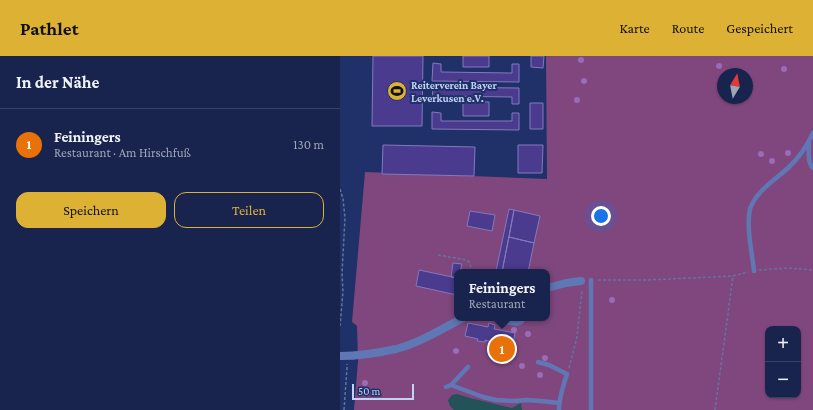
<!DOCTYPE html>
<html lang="de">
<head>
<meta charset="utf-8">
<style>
  body { margin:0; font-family:"Crimson Pro",serif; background:#212c55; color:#f1f3f6 }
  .controls { position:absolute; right:12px; bottom:12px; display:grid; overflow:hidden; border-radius:8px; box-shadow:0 1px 3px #0004 }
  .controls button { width:36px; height:36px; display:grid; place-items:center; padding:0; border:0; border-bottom:1px solid #364166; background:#18244e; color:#f1f3f6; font:20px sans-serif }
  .compass { position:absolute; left:377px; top:12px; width:36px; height:36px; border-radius:50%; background:#18244e; box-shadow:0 1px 3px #0004; rotate:10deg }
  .scale { position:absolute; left:12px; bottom:10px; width:62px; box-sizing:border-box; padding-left:4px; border:2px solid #c3d1f3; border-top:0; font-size:11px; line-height:14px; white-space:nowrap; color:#c3d1f3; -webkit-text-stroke:3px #203068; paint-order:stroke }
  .you { position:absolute; left:261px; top:160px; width:14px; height:14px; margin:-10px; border:3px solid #fff; border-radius:50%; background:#1a73e8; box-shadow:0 0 0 6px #1a73e833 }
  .badge { display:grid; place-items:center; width:26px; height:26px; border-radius:50%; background:#ddb133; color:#fff; font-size:13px; font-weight:700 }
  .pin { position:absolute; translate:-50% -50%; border:2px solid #fff; box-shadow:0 1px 4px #0006 }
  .popup { position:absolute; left:114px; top:213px; width:96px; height:52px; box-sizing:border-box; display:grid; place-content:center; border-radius:8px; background:#18244e; filter:drop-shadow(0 1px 3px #0005); font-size:13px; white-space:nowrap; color:#9fa4b6 }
  .popup b { font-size:15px; color:#f1f3f6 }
  .popup::after { content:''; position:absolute; left:50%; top:100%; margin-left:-8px; border:8px solid transparent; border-top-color:#18244e }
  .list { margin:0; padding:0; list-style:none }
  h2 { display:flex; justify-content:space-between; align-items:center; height:52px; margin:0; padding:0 16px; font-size:17px }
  h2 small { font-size:13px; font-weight:400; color:#9fa4b6 }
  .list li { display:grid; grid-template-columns:26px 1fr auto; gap:12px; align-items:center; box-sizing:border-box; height:72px; padding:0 16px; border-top:1px solid #364166 }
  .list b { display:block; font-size:15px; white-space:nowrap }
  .list p { margin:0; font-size:13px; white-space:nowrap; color:#9fa4b6 }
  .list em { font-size:13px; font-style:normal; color:#9fa4b6 }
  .actions { display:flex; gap:8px; padding:12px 16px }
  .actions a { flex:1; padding:9px 0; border:1px solid #ddb133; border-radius:12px; text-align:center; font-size:14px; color:#ddb133 }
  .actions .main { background:#ddb133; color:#111 }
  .map { position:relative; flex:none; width:473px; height:354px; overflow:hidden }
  header { display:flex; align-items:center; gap:24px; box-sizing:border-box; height:56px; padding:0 20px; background:#ddb133; color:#111 }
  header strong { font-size:19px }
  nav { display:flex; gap:22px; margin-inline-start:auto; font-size:14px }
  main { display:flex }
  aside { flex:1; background:#18244e }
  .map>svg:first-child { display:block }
</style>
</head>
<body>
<header>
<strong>Pathlet</strong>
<nav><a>Karte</a><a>Route</a><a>Gespeichert</a></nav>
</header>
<main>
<aside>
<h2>In der Nähe<small></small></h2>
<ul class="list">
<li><span class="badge" style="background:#e8710a">1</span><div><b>Feiningers</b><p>Restaurant · Am Hirschfuß</p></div><em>130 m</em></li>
</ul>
<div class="actions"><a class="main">Speichern</a><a>Teilen</a></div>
</aside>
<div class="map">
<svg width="473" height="354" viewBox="0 0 473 354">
  <rect width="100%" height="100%" fill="#203068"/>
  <path fill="#7f477e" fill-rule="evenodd" d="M206,0H473V354H14L18,305L17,270L12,266L25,116L207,123ZM383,18H407V42H383ZM117,216H207V262H117ZM428,273H458V339H428Z"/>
  <path fill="#235259" d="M117,338L130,342L172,352L181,347L182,354H114L110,350L108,344L112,339Z"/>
  <path fill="#4b3b8e" stroke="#827abd" d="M33,0H83L82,70H32Z
    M123,0H149V11H123Z
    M191,0H204L203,12L191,11Z
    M93,7L101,8V16L172,17V8H179V26L92,25Z
    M93,31L179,32V48H172V41L101,40V47H92Z
    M123,45L149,46V60H123Z
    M190,47H203V73H190Z
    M92,56L101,57V65H172V57H179V74L92,73Z
    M43,89L135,91L134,120L42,118Z
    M178,89H203L202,117H178Z
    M169,153L174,154L162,216H161L156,215Z
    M174,154L200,160L194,187L169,181Z
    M130,155L155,159L152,175L127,170Z
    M169,181L194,187L188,216H162Z
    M113,207L122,208L120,216H117V222L111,221Z
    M79,214L117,222V239L76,230Z
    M128,267L148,271L149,267L155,269L154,273L175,277L171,297L150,293L152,286L145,284V286L137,285L138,283L125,280Z"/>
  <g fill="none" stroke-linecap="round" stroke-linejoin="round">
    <path stroke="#6473a2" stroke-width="1.5" stroke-dasharray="3 2" stroke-linecap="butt" d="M0,133L3,143L5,162L2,217L3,236L0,270
      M98,199L127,204L129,206L133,216
      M419,214L448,212L473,214
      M258,224H308L393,220L408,216
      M229,312L237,281L242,234
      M4,354L7,312V308
      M375,354L393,220"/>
    <path stroke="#6077b5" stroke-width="4.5" d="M469,87C469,95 467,106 473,112
      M414,215C412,197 406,169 410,153C415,136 436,123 448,112C459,102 467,90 473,77
      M155,262C160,264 175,269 179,267C183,266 182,265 183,262
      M198,306L209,309L227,318C223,330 219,342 219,354
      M111,329L128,311
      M106,331L111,329L143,341L156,344L175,345L187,344L201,345L219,347
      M251,354V224"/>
    <path stroke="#6077b5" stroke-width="8" d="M207,232L226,227L241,225
      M0,300C18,300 38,297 56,293C79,287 102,273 123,262"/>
  </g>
  <g fill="#9a6cb8">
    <circle cx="241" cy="4" r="3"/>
    <circle cx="379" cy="10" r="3"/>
    <circle cx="444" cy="13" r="3"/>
    <circle cx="244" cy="25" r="3"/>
    <circle cx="237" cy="44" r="3"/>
    <circle cx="448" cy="97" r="3"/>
    <circle cx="421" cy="98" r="3"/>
    <circle cx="432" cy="105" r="3"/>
    <circle cx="272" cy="244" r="3"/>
    <circle cx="174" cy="274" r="3"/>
    <circle cx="188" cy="278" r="3"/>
    <circle cx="116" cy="295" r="3"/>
    <circle cx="205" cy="302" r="3"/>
    <circle cx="182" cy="310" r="3"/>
    <circle cx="200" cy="319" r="3"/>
    <circle cx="25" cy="327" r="3"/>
  </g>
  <defs>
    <g id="stadium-disc" transform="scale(1)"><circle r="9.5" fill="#ddb133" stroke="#203068"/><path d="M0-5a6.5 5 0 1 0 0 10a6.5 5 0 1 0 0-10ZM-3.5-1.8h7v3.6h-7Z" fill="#111"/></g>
  </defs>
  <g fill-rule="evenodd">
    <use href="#stadium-disc" x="57" y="35"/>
  </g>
  <g text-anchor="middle" stroke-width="4" stroke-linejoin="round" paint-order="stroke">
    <g font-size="11" font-weight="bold" fill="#c3d1f3" stroke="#203068" text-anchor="start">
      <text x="71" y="33">Reiterverein Bayer<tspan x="71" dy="13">Leverkusen e.V.</tspan></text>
    </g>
  </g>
</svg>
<div class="controls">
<button>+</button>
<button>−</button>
</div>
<svg class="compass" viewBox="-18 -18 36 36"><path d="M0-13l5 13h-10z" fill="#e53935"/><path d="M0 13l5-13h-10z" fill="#9fa4b6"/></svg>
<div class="scale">50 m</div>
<div class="you"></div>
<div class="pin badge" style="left:162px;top:293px;background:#e8710a">1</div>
<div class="popup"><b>Feiningers</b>Restaurant</div>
</div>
</main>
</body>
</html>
